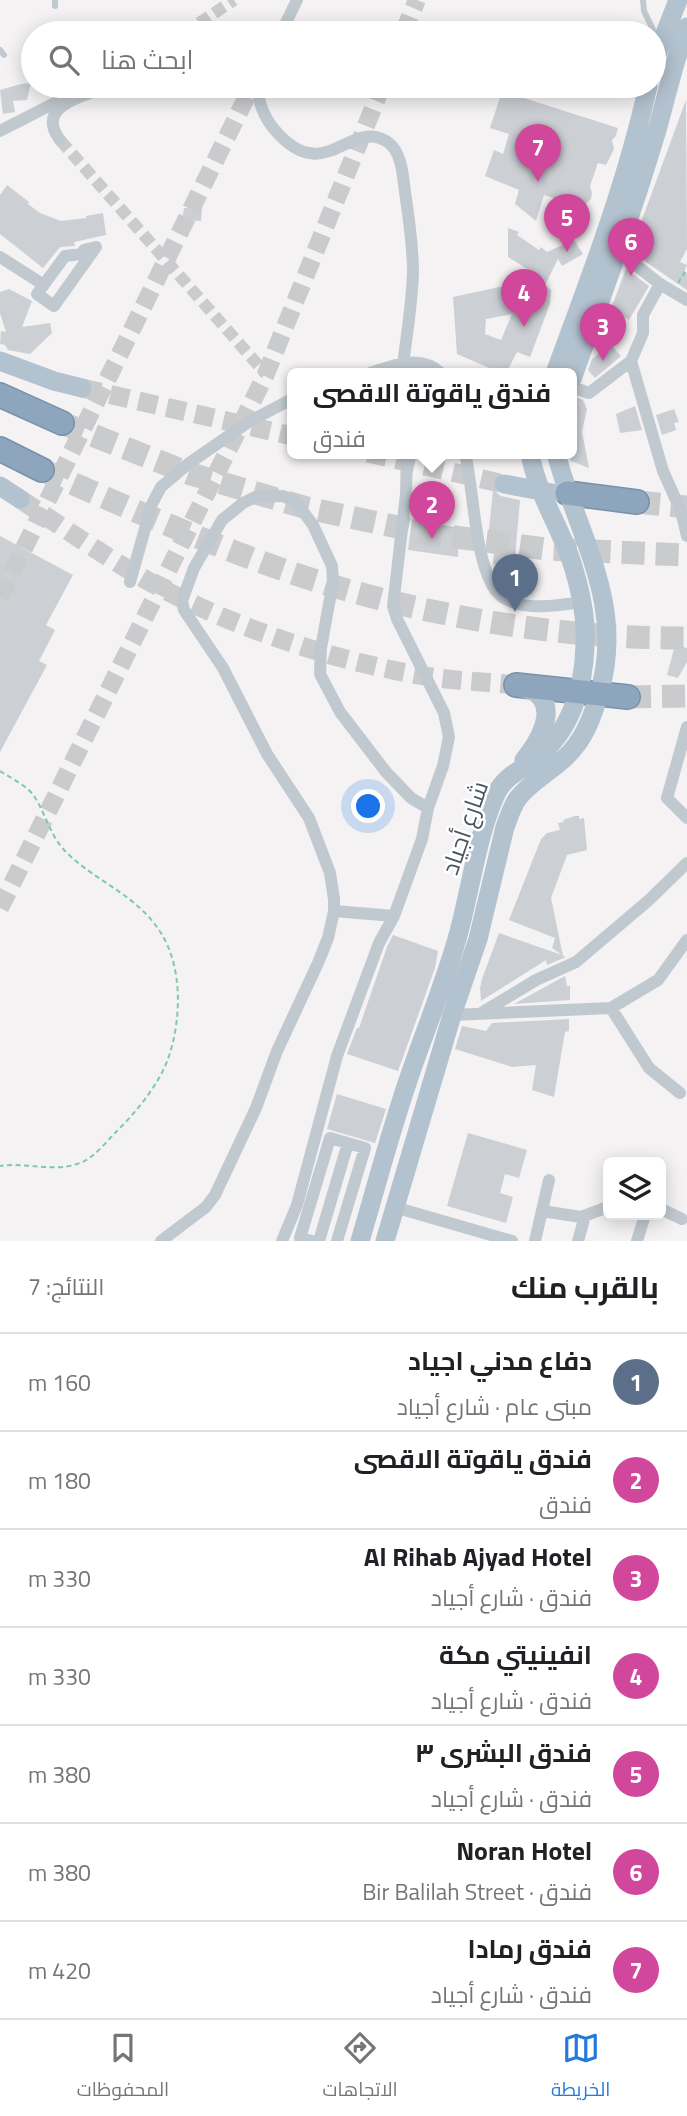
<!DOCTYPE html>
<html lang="ar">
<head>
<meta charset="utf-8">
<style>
  body { margin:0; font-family:"Titillium Web",Cairo,sans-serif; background:#f6f6f6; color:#202124; direction:rtl }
  .controls { position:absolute; right:21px; bottom:21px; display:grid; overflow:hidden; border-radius:10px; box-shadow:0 4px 18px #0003 }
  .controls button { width:63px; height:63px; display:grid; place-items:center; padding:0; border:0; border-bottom:2px solid #e0e0e0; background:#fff; color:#202124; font:35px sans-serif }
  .you { position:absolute; left:369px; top:807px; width:24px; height:24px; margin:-18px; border:5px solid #fff; border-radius:50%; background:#1a73e8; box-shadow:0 0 0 10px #1a73e833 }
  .badge { display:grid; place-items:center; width:46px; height:46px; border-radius:50%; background:#2379de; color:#fff; font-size:23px; font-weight:700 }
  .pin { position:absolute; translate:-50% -58px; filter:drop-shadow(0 2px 4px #0008) }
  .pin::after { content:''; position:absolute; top:37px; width:24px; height:21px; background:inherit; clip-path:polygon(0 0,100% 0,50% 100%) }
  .popup { position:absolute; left:287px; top:368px; width:290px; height:91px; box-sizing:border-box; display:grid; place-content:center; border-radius:10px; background:#fff; filter:drop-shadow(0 2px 5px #0005); font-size:23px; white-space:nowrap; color:#757577 }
  .popup b { font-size:26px; color:#202124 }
  .popup::after { content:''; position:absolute; left:50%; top:100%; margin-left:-14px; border:14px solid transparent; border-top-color:#fff }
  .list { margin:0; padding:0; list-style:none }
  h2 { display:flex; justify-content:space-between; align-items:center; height:91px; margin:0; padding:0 28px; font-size:30px }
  h2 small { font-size:23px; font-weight:400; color:#757577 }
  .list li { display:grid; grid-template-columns:46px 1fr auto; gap:21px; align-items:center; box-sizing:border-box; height:98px; padding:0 28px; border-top:2px solid #e0e0e0 }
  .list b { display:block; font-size:26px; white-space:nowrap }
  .list p { margin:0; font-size:23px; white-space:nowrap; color:#757577 }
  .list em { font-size:23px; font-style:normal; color:#757577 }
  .icon { flex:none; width:38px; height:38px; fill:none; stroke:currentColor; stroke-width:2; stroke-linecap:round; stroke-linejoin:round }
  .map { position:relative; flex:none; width:687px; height:1241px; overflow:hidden; direction:ltr }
  .search { position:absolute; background:#fff; box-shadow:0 4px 18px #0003; left:21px; right:21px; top:21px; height:77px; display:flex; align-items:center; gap:18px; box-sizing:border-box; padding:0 24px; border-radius:38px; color:#757577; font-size:26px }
  .sheet { height:777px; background:#fff }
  nav { display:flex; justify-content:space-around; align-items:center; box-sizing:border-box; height:98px; border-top:2px solid #e0e0e0; background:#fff; font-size:19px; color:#757577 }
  nav a { display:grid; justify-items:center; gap:4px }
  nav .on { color:#2379de }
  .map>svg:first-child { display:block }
</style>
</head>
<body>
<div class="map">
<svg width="687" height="1241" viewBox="0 0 687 1241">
  <rect width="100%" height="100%" fill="#f4f2f2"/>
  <path fill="#cccfd4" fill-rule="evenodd" d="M31,83L27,100L13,101L15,112L3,114L0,90L21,84Z
    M502,91L618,128L616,136L612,140L614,149L606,165L598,163L590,186L592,193L591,199L582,207L544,195L536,221L515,204L519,190L485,176L494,150L503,154L509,134L490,128Z
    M686,100L687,249L680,262L687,265L684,272L687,274V290L646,262L633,244Z
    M7,185L29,202L28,204L40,213L61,221L86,218V216L103,213L106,235L74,242L75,246L60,247L43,268L0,234V195Z
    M184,208L202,209L201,221L182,220Z
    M508,228L519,232L517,235L539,250L541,247L547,252L574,240L583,254L562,266L558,259L545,285L551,290L550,304L530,357L517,352L506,373H501L457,354L453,297L542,278L508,257ZM512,314L501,340L485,334L486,319Z
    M626,269L649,286L629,320L621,314L615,330L608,339L599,341Z
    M9,289L32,301L22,327L50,323L52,333L30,354L8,350L5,345L0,344L1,331L6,332L0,313V292Z
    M610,344L621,356L595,378L588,370L592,359Z
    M572,396L583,400L587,409L582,432L589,468L571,461L569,453H572Z
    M635,406L642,430L620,433L616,414Z
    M674,409L679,422L674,423L676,430L662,435L656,415Z
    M493,490L501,496L520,500L515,557L528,559L526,579L504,577V572L497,570V565L493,564L495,540L488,539Z
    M412,519L459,528L458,557L408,550Z
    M0,536L73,575L46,625L55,630L39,661L47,665L0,752Z
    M675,645L687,648V662L678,678L667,675Z
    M575,816H579V819L584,818L587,850L567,855L551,898L563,956L566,957L547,965L546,960L481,1001L480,988L482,979L499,933L562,955L552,948L555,938L509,920L541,839L547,833L560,830L558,823L564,822L563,820Z
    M393,935L438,951L435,968L398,1071L347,1054L357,1028H359L387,947Z
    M565,976L567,986H570V1000L514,1004Z
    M569,1019V1031L565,1032L554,1097L532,1090L536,1065L512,1067L455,1049L462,1026L486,1031L492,1023Z
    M337,1094L386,1109L375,1143L327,1129Z
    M468,1133L527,1150L519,1178L505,1174L500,1193L513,1197L506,1223L447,1206Z"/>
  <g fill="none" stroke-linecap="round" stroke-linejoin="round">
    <path stroke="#cacbcd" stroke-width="12" stroke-dasharray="12 6" stroke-linecap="butt" d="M184,33L234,0
      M60,140L266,374"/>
    <path stroke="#cacbcd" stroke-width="18" stroke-dasharray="18 9" stroke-linecap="butt" d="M403,33L417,0
      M0,597L252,86
      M0,908L266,374L382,86"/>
    <path stroke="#cacbcd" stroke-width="19" stroke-dasharray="19 10" stroke-linecap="butt" d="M82,388L292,436
      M368,453L504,484
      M20,499C76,536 132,576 193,604C269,639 349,664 431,677C459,681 488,682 516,685"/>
    <path stroke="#cacbcd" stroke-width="23" stroke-dasharray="23 11" stroke-linecap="butt" d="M62,423L191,474L307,508L426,533L545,549L687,555
      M42,470C113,501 184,533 256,560C389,610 545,639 687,638
      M637,502L687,507
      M628,697L687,696"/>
    <g stroke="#7891aa" stroke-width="26">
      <path id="highway" d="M0,395L62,423
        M0,449L42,470
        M567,493L637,502
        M516,685L628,697"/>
    </g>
    <path stroke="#7dcba2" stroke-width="2" stroke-dasharray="5 3.5" stroke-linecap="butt" d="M678,283L687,269
      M0,771C11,778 27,786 34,796C46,814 50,836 66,852C95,881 135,894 159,930C183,965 182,1019 168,1059C158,1086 136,1112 116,1132C105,1143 94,1158 80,1163C55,1173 26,1162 0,1166"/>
    <path stroke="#c1c9d0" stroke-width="6" d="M643,0L644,11L658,40
      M55,6V0
      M0,50L4,55"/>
    <path stroke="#c1c9d0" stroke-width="12" d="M281,33L297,0
      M258,86C258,102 264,117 274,129C325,190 351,115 389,143C402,153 403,177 405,192C409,219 413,245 413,272C412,306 406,339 402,373
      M0,131L78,91
      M60,140C37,109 75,98 98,90
      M96,247L54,306L37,294L65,256L82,254L84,250Z
      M618,251L660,284L687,300
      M0,257L44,285
      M631,361L663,471L681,511L687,536
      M370,373C394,365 420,354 441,373
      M572,387L589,393L631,361L643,333V315L660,284
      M465,453C474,492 474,551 492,585C496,593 504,599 512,602C533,610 560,605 582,602
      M130,582L152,504L161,487L188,464L250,421L292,399
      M687,727L667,798L687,818
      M334,911L394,916
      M611,1008L649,1068L680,1093
      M483,1012L536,980L576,962L649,900L687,863
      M452,1015L611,1008L658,980L687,940
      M394,1207L512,1241
      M661,1209L682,1219
      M542,1211L581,1217L608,1207
      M161,1241L206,1207L215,1195L256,1108L277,1051L318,963L328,938L334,911V899L330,873L309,818L267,754L223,668L184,610L182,601L194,568L222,520L243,503L255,497L283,496L296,502L313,525L332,566L333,582L321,648L320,674L340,712L386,772L411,798L428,808
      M282,1241L297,1205L337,1056L379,943L394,916L422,839L428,808L443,766L449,737L444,713L397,619L393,606L406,494L407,453
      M312,1241L300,1238L330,1138L365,1148L337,1241
      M319,1241L348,1143
      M535,1241L549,1180
      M578,1241L585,1216
      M637,1241L645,1215"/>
    <path stroke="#b3c2cf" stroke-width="19" d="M654,62L678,0
      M0,361L54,381L82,388
      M555,373C590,278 626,185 648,86
      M572,379C602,296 632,214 657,130C667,95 674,61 687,27
      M504,484L552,493
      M0,486L20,499
      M520,687C525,689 532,690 536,693C559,710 537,744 524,760
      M360,1241C377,1184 392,1125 412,1069C427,1026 444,984 457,939C470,894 477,834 497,792C505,777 520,770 533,761C570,733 584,689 585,645C587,615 579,584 570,557C557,522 536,490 530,453
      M385,1241L452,1015L478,939L505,827C509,817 512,806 518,798C535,777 562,766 577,744C589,728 595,708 600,690C625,602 577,535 556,453"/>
    <use href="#highway" stroke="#8da6be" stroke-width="23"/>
  </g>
  <g text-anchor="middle" stroke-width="5" stroke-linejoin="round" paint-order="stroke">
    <g font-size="24" fill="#4a565f" stroke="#fff">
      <text transform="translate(465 828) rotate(-71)" y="8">شارع أجياد</text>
    </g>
  </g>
</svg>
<div class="controls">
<button><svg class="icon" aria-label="layers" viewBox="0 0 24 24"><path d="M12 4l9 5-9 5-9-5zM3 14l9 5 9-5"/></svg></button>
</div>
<div class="you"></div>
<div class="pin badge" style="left:515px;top:612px;background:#5c6f8a">1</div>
<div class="pin badge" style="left:432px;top:539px;background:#d1479c">2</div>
<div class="popup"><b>فندق ياقوتة الاقصى</b>فندق</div>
<div class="pin badge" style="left:603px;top:361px;background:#d1479c">3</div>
<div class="pin badge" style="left:524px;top:327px;background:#d1479c">4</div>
<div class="pin badge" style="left:567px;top:252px;background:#d1479c">5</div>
<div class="pin badge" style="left:631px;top:276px;background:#d1479c">6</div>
<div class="pin badge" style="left:538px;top:182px;background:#d1479c">7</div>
<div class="search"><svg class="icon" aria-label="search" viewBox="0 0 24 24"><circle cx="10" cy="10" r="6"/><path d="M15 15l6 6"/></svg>ابحث هنا</div>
</div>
<section class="sheet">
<h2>بالقرب منك<small>النتائج: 7</small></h2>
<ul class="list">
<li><span class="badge" style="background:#5c6f8a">1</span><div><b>دفاع مدني اجياد</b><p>مبنى عام · شارع أجياد</p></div><em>160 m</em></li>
<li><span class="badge" style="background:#d1479c">2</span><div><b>فندق ياقوتة الاقصى</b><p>فندق</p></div><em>180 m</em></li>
<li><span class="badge" style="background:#d1479c">3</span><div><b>Al Rihab Ajyad Hotel</b><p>فندق · شارع أجياد</p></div><em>330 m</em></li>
<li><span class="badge" style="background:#d1479c">4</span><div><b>انفينيتي مكة</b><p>فندق · شارع أجياد</p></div><em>330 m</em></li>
<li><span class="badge" style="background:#d1479c">5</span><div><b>فندق البشرى ٣</b><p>فندق · شارع أجياد</p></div><em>380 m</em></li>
<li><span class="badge" style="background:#d1479c">6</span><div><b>Noran Hotel</b><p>فندق · Bir Balilah Street</p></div><em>380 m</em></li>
<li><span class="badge" style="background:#d1479c">7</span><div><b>فندق رمادا</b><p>فندق · شارع أجياد</p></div><em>420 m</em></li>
</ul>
</section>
<nav>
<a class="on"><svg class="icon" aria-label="map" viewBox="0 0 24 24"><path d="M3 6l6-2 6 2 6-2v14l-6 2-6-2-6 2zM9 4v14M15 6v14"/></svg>الخريطة</a>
<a><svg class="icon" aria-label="directions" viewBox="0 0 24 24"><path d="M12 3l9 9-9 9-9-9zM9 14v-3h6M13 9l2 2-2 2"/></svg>الاتجاهات</a>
<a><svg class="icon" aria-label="saved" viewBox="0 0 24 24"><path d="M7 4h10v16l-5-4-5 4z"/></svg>المحفوظات</a>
</nav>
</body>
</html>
